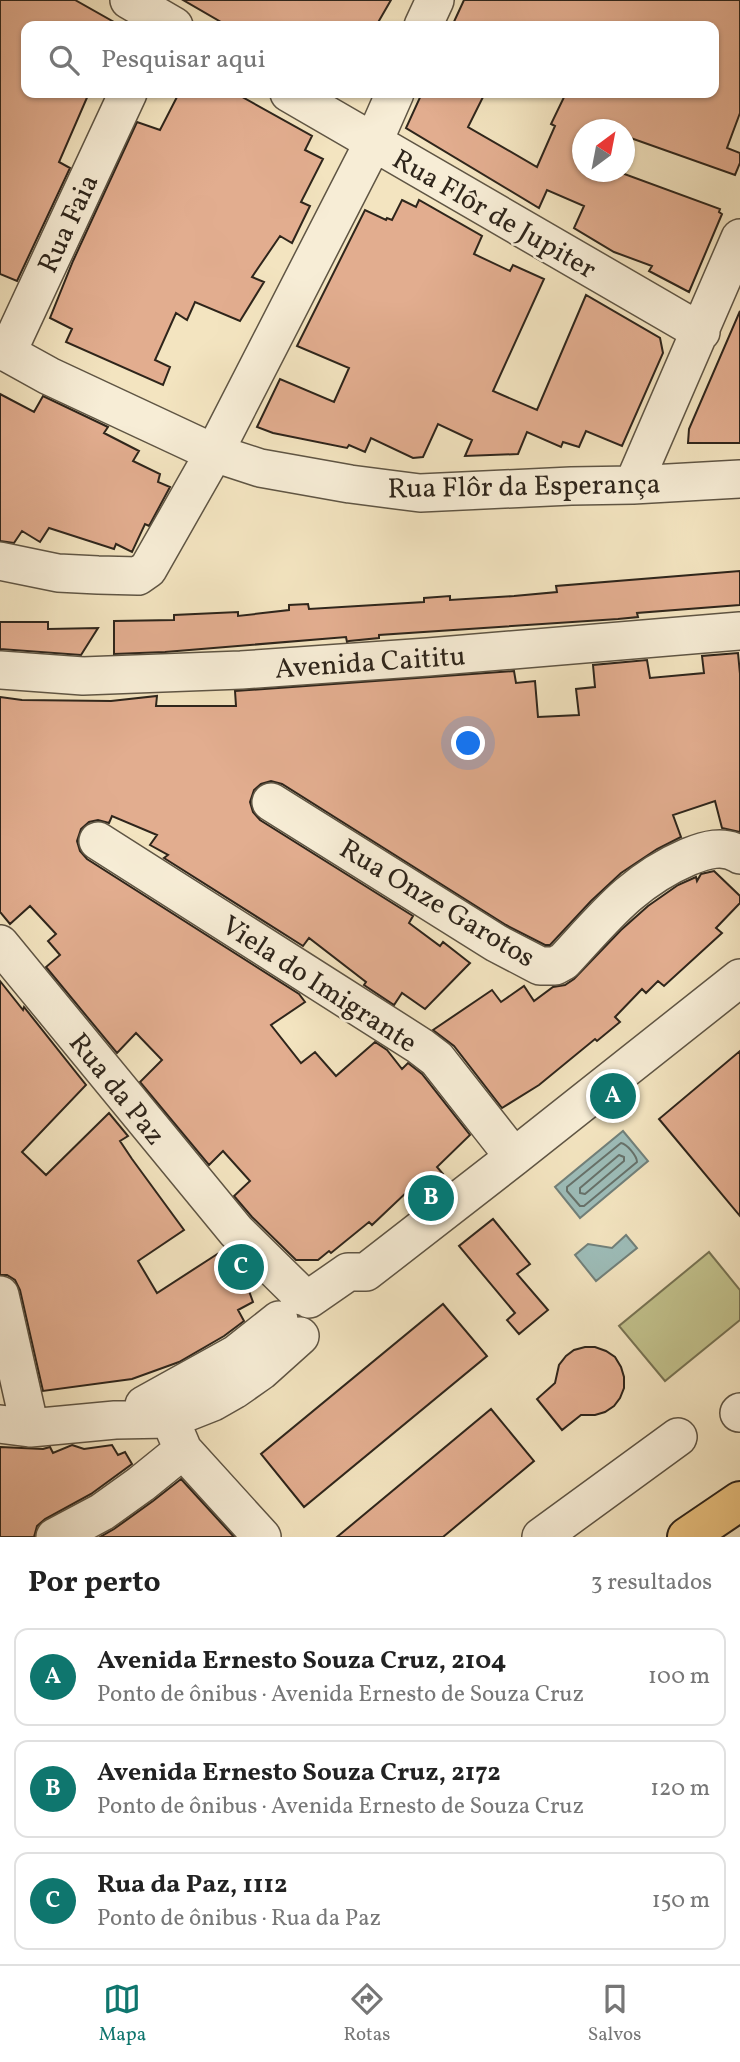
<!DOCTYPE html>
<html lang="pt">
<head>
<meta charset="utf-8">
<style>
  body { margin:0; font-family:Vollkorn,serif; background:#f2f2f2; color:#222 }
  .compass { position:absolute; left:572px; top:119px; width:63px; height:63px; border-radius:50%; background:#fff; box-shadow:0 2px 5px #0004; rotate:32deg }
  .you { position:absolute; left:469px; top:744px; width:24px; height:24px; margin:-18px; border:5px solid #fff; border-radius:50%; background:#1a73e8; box-shadow:0 0 0 10px #1a73e833 }
  .badge { display:grid; place-items:center; width:46px; height:46px; border-radius:50%; background:#0f766e; color:#fff; font-size:23px; font-weight:700 }
  .pin { position:absolute; translate:-50% -50%; border:4px solid #fff; box-shadow:0 2px 7px #0006 }
  .list { margin:0; padding:0; list-style:none }
  h2 { display:flex; justify-content:space-between; align-items:center; height:91px; margin:0; padding:0 28px; font-size:30px }
  h2 small { font-size:23px; font-weight:400; color:#767676 }
  .list li { display:grid; grid-template-columns:46px 1fr auto; gap:21px; align-items:center; box-sizing:border-box; height:98px; margin:0 14px 14px; padding:0 14px; border:2px solid #e0e0e0; border-radius:14px }
  .list b { display:block; font-size:26px; white-space:nowrap }
  .list p { margin:0; font-size:23px; white-space:nowrap; color:#767676 }
  .list em { font-size:23px; font-style:normal; color:#767676 }
  .icon { flex:none; width:38px; height:38px; fill:none; stroke:currentColor; stroke-width:2; stroke-linecap:round; stroke-linejoin:round }
  .map { position:relative; flex:none; width:740px; height:1537px; overflow:hidden }
  .search { position:absolute; background:#fff; box-shadow:0 2px 5px #0004; left:21px; right:21px; top:21px; height:77px; display:flex; align-items:center; gap:18px; box-sizing:border-box; padding:0 24px; border-radius:14px; color:#767676; font-size:26px }
  .sheet { height:427px; background:#fff }
  nav { display:flex; justify-content:space-around; align-items:center; box-sizing:border-box; height:98px; border-top:2px solid #e0e0e0; background:#fff; font-size:19px; color:#767676 }
  nav a { display:grid; justify-items:center; gap:4px }
  nav .on { color:#0f766e }
  .map>svg:first-child { display:block }
</style>
</head>
<body>
<div class="map">
<svg width="740" height="1537" viewBox="0 0 740 1537">
  <rect width="100%" height="100%" fill="#f3e4c0"/>
  <filter id="stains"><feTurbulence type="fractalNoise" baseFrequency=".00286" numOctaves="4"/><feColorMatrix values="0 0 0 0 .2 0 0 0 0 .09 0 0 0 0 .02 0 0 0 .5 -.17"/></filter>
  <radialGradient id="worn" r=".72"><stop offset=".6" stop-color="#630" stop-opacity="0"/><stop offset="1" stop-color="#630" stop-opacity=".3"/></radialGradient>
  <path fill="#c2c28d" stroke="#787454" stroke-width="2" d="M709,1252L740,1290V1320L665,1381L619,1326Z"/>
  <path fill="#9dbdb9" stroke="#71807a" stroke-width="2" d="M623,1131L648,1161L580,1218L555,1187Z
    M626,1235L637,1248L596,1281L575,1255L588,1244L612,1248Z"/>
  <g fill="none" stroke-linecap="round" stroke-linejoin="round">
    <path stroke="#66716a" stroke-width="2" d="M621,1143C627,1144 637,1156 637,1162L584,1206H580L567,1191V1187Z
      M619,1155L624,1157V1161L585,1194L580,1193V1188Z"/>
  </g>
  <path fill="#e2ad8f" stroke="#2e251b" stroke-width="2" d="M0,0H75L121,26H26V93H89L59,162L70,168L17,281L0,274Z
    M183,0H391L376,26H228Z
    M464,0H740V113L727,148L740,153V163L735,175L625,136V130H583V172H619L720,209L719,212L722,214L689,292L649,271L652,266L614,252L574,228L584,206L547,190L539,208L406,128L422,93H485L468,127L537,167L555,126L551,124L566,93H714V26H452Z
    M179,93H235L312,136L305,150L323,159L301,202L310,206L292,243L280,236L252,277L264,282L240,321L195,302L187,320L176,313L155,360L170,367L163,385L66,342L72,329L50,318L73,261L137,122L160,130Z
    M402,200L416,207L419,200L482,236L474,254L510,271L513,265L544,279L493,391L537,410L586,295L660,338L663,353L622,446L586,431L579,447L563,442L561,447L527,432L518,454L465,456L472,440L438,424L423,457L413,458L371,438L365,452L349,445L347,448L273,433L257,427L280,379L334,402L349,368L297,346L365,210L386,220L387,218L392,220Z
    M740,311V443H688L689,429Z
    M0,394L34,412L43,396L108,427L104,433L139,451L133,461L160,474L158,482L170,487L149,526L145,524L132,552L116,544L114,549L49,528L40,542L22,531L14,543L0,541Z
    M740,571V605L637,613L638,617L618,619L379,635V638L349,641L347,642L346,637L165,652L114,654V621L174,620V615L238,612V616L289,610V605L308,604L309,609L424,602V598L450,596V600L514,596L557,592L556,586Z
    M0,622H48V629L98,628L81,655L0,649Z
    M738,653L740,674V832L722,828L715,801L673,815L681,837L657,849L621,873L591,901L550,945H545L506,925L282,784L271,781L261,784L254,790L250,802L253,812L260,820L413,916L409,923L440,946L443,942L470,963L425,1009L402,993L394,1005L364,985L366,982L309,938L303,946L164,858L168,855L150,845L157,835L112,816L109,823L98,820L89,822L81,829L77,841L80,851L87,859L299,994L305,1002L271,1025L301,1063L315,1052L336,1076L375,1042L387,1050L402,1069L408,1063L422,1074L470,1135L437,1167L443,1174L419,1195L411,1188L372,1225L369,1222L331,1253L329,1251L318,1260H296L252,1217L234,1196L250,1181L223,1151L209,1165L140,1082L162,1060L136,1033L117,1053L46,967L60,955L48,941L56,934L30,906L10,924L0,912V697L22,700L111,701L157,696L156,706H236L235,691L514,671L516,683L535,681L538,717L579,715L576,689L595,687L593,665L647,660L650,678L704,673L702,656Z
    M714,871L740,896V903L716,928L722,933L664,986L658,981L646,993L642,989L615,1017L620,1022L597,1041L595,1039L539,1085L502,1108L454,1046L433,1030L492,990L501,1002L524,986L534,1001L553,987L565,985L574,979L621,930L648,906L678,885L696,877L697,881L701,874Z
    M0,981L23,1010L24,1007L86,1085L22,1152L46,1175L109,1113L128,1136L120,1141L132,1159L184,1230L138,1261L157,1293L222,1251L246,1283L253,1302L238,1310L244,1321L224,1336L179,1362L132,1379L43,1391L20,1290L15,1280L7,1275H0Z
    M740,1051V1216L659,1119Z
    M493,1219L530,1264L517,1274L548,1310L519,1334L507,1320L515,1313L459,1246Z
    M443,1304L487,1356L304,1507L261,1454Z
    M585,1347H595L606,1351L615,1357L621,1367L624,1377V1388L620,1398L614,1406L605,1412L595,1415H581L562,1430L537,1399L555,1383L559,1365L566,1356L574,1350Z
    M491,1409L534,1461L443,1537H337Z
    M72,1445L84,1449L112,1445L118,1455L125,1452L132,1464L91,1494L45,1519L37,1526L34,1537H0V1447L43,1449L50,1447L53,1453Z
    M181,1479L234,1537H100L114,1529L153,1501Z"/>
  <g fill="none" stroke-linecap="round" stroke-linejoin="round">
    <g stroke="#5f5544" stroke-width="40">
      <path id="minor" d="M129,0L174,26
        M423,26L435,0
        M289,93L701,332
        M0,349L49,376L214,453L260,468L350,484L420,493L571,486L633,485L740,479
        M7,353L128,93
        M633,485L740,238
        M0,561L58,573L98,575L138,576L148,569L214,453L373,143L395,93
        M0,670L83,676L241,670L428,657L740,631
        M271,802L496,943L540,966H555L564,961C604,918 632,881 688,857C705,850 724,844 740,855
        M98,841L420,1046L437,1059L514,1157
        M0,944L236,1231L302,1296
        M0,1295L30,1428
        M309,1299L348,1272H366L514,1157L740,978
        M144,1405L236,1354L279,1320
        M739,1413L740,1412
        M0,1424L30,1428L115,1420L170,1419L213,1402L234,1390L261,1371L300,1336
        M183,1450L262,1537
        M55,1537L102,1512L141,1484L183,1450L170,1419L165,1396
        M541,1537L678,1437"/>
    </g>
    <g stroke="#2e251b" stroke-width="42">
      <path id="highway" d="M687,1537L740,1501"/>
    </g>
    <use href="#minor" stroke="#f7edd6" stroke-width="37"/>
    <use href="#highway" stroke="#eac280" stroke-width="38"/>
  </g>
  <g text-anchor="middle" stroke-width="5" stroke-linejoin="round" paint-order="stroke">
    <g font-size="28" fill="#2e251b" stroke="#f7edd6">
      <text transform="translate(495 213) rotate(30)" y="10">Rua Flôr de Jupiter</text>
      <text transform="translate(67 223) rotate(-65)" y="10">Rua Faia</text>
      <text transform="translate(524 485) rotate(-1)" y="10">Rua Flôr da Esperança</text>
      <text transform="translate(370 661) rotate(-4)" y="10">Avenida Caititu</text>
      <text transform="translate(438 902) rotate(31)" y="10">Rua Onze Garotos</text>
      <text transform="translate(320 983) rotate(33)" y="10">Viela do Imigrante</text>
      <text transform="translate(118 1088) rotate(51)" y="10">Rua da Paz</text>
    </g>
  </g>
  <rect width="100%" height="100%" filter="url(#stains)"/>
  <rect width="100%" height="100%" fill="url(#worn)"/>
</svg>
<svg class="compass" viewBox="-18 -18 36 36"><path d="M0-13l5 13h-10z" fill="#e53935"/><path d="M0 13l5-13h-10z" fill="#767676"/></svg>
<div class="you"></div>
<div class="pin badge" style="left:613px;top:1096px">A</div>
<div class="pin badge" style="left:431px;top:1198px">B</div>
<div class="pin badge" style="left:241px;top:1267px">C</div>
<div class="search"><svg class="icon" aria-label="search" viewBox="0 0 24 24"><circle cx="10" cy="10" r="6"/><path d="M15 15l6 6"/></svg>Pesquisar aqui</div>
</div>
<section class="sheet">
<h2>Por perto<small>3 resultados</small></h2>
<ul class="list">
<li><span class="badge">A</span><div><b>Avenida Ernesto Souza Cruz, 2104</b><p>Ponto de ônibus · Avenida Ernesto de Souza Cruz</p></div><em>100 m</em></li>
<li><span class="badge">B</span><div><b>Avenida Ernesto Souza Cruz, 2172</b><p>Ponto de ônibus · Avenida Ernesto de Souza Cruz</p></div><em>120 m</em></li>
<li><span class="badge">C</span><div><b>Rua da Paz, 1112</b><p>Ponto de ônibus · Rua da Paz</p></div><em>150 m</em></li>
</ul>
</section>
<nav>
<a class="on"><svg class="icon" aria-label="map" viewBox="0 0 24 24"><path d="M3 6l6-2 6 2 6-2v14l-6 2-6-2-6 2zM9 4v14M15 6v14"/></svg>Mapa</a>
<a><svg class="icon" aria-label="directions" viewBox="0 0 24 24"><path d="M12 3l9 9-9 9-9-9zM9 14v-3h6M13 9l2 2-2 2"/></svg>Rotas</a>
<a><svg class="icon" aria-label="saved" viewBox="0 0 24 24"><path d="M7 4h10v16l-5-4-5 4z"/></svg>Salvos</a>
</nav>
</body>
</html>
